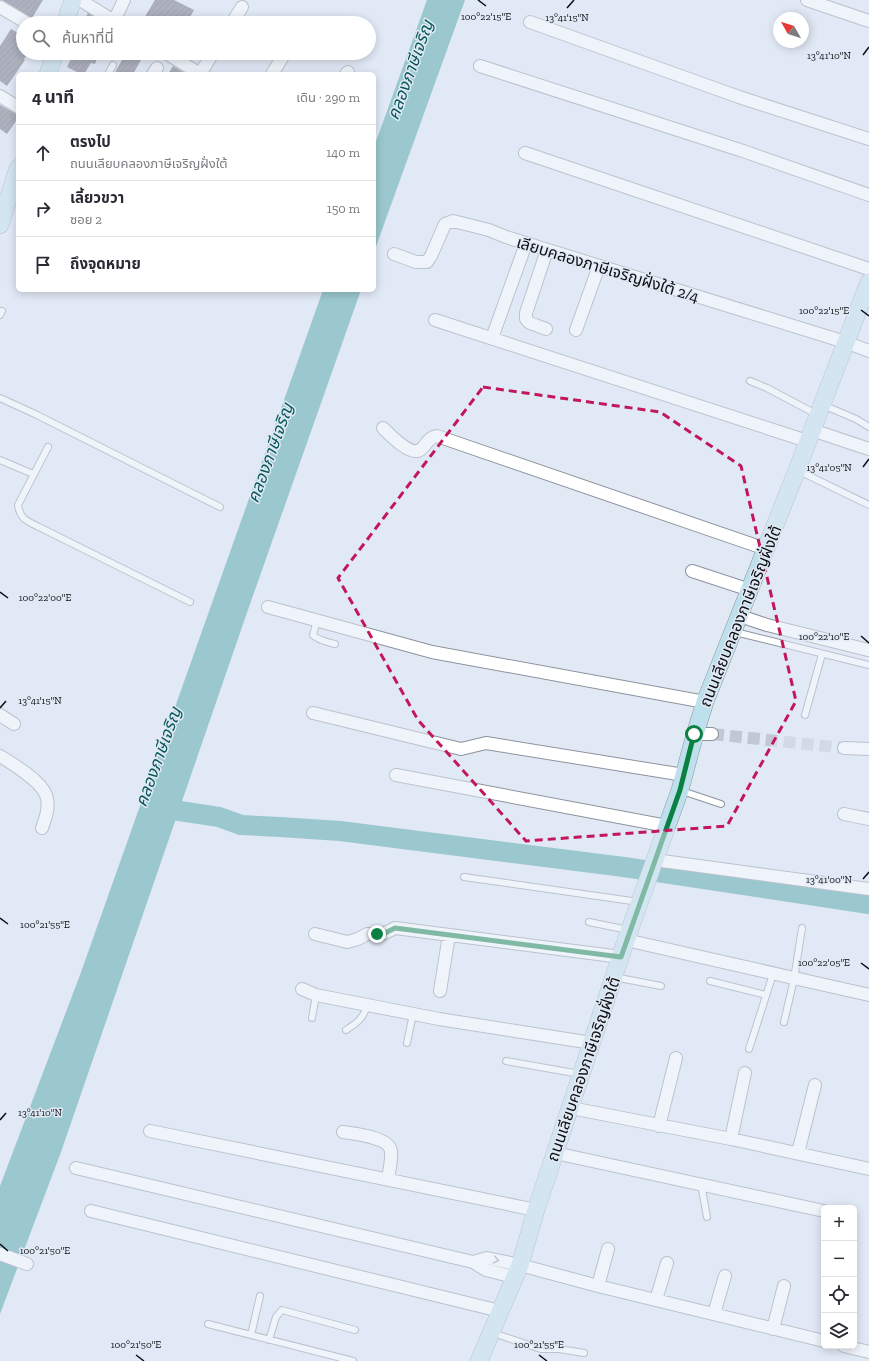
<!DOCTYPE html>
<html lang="th">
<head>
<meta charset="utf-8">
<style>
  body { margin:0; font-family:"Zilla Slab","Noto Sans Thai",serif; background:#f2f2f3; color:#2b2b33 }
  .controls { position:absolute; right:12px; bottom:12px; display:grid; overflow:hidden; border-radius:6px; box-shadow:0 2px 10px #0003 }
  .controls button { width:36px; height:36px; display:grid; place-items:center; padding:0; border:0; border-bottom:1px solid #e1e1e2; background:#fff; color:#2b2b33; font:20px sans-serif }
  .compass { position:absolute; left:773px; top:12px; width:36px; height:36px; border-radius:50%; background:#fff; box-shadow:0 2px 10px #0003; rotate:309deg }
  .stop { position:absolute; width:12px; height:12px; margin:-9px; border:3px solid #0b8043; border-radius:50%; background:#fff }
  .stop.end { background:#0b8043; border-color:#fff; box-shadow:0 1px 4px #0008 }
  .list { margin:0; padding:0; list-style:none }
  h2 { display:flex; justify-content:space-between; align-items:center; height:52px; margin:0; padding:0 16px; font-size:17px }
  h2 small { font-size:13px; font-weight:400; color:#7c7c81 }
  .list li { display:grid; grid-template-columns:26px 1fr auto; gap:12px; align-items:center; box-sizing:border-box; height:56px; padding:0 16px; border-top:1px solid #e1e1e2 }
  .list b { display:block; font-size:15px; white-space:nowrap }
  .list p { margin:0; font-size:13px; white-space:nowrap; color:#7c7c81 }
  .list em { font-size:13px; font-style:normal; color:#7c7c81 }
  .icon { flex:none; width:22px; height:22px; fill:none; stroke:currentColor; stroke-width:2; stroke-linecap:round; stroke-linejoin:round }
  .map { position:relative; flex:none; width:869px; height:1361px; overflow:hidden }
  .search { position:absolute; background:#fff; box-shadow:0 2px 10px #0003; left:16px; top:16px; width:360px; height:44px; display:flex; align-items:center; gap:10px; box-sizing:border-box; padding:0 14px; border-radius:22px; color:#7c7c81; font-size:15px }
  .panel { position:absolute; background:#fff; box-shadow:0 2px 10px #0003; left:16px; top:72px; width:360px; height:220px; border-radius:6px }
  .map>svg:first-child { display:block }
</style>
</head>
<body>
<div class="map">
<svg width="869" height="1361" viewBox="0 0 869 1361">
  <defs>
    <pattern id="building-hatch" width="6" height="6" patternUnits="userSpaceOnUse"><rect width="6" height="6" fill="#6d6c78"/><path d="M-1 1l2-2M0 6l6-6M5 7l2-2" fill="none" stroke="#585761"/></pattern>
  </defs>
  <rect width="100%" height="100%" fill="#e1e9f5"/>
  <path fill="#439f9d" d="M427,0H465L374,252V147Z
    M323,290H361L250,604L61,1152L0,1314V1186L80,975Z"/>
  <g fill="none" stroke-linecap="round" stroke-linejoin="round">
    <path stroke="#439f9d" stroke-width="20" d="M160,808L219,817L241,825L280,827L340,831L624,867L869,904"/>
  </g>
  <path fill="url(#building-hatch)" d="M2,0H43L32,18Z
    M155,0H174L194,10L187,23H141Z
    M88,13L103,23H83Z
    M11,29L23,36V53H28L24,59L25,60L7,86L0,81V46Z
    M74,53H99L95,64L91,63L84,74H81L67,67Z
    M126,53H145L133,74H114Z
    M173,66L186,74H168Z
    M0,105L18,115V118L7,134L0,129Z"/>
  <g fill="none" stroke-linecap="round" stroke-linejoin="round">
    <path stroke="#c1c8d3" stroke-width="12" stroke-dasharray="12 6" stroke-linecap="butt" d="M712,734L844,748"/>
    <g stroke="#8d949f" stroke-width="8">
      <path id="lane" d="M108,74L113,65
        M0,315L2,311
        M750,381L767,388L816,414
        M0,398L35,414L220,507
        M823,405L856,419L869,427
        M48,447L18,505C20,519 27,521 39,527L190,602
        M0,460L33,474
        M799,471L869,505
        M317,620L313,635C319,641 328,642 335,644
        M735,632L869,665
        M805,715L822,654
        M682,791L721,804
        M464,877L639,902
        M589,922L628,930
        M614,977L661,986
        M710,981L766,995
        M312,1018L316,995
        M784,1022L794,979L802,928
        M346,1030C357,1023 364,1018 367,1005
        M407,1043L413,1014
        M749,1049L773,974
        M506,1061L580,1074
        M701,1184L707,1217
        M208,1324L353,1361
        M493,1333L541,1349H559L584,1353
        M251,1335L260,1296
        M269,1340L276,1317L282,1310L355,1330"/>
    </g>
    <g stroke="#8d949f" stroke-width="14">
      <path id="street" d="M80,0L114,21L124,0
        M807,0L869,21
        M0,7L27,23
        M530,22L739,97L869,139
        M232,23L242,7
        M166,53L200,74
        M480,66L743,151L869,195
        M153,74L157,68
        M200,74L213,53
        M272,74L285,53
        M346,74L348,72
        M0,96L18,107
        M525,153L869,269
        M394,254L416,262H427L431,256L445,224L453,221L489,230L506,237L845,342L869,351
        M435,320L807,441
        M546,329L530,323L526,319V313L547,250
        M576,330L599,266
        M492,338L523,252
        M383,428C389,434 410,456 420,450C427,445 428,437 437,436L766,549
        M812,430L869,449
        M692,571L750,590
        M268,607L432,652L705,702
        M740,616L767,625L868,650
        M313,713L461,749L486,743L684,775
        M0,715L14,724
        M695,734H712
        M844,748L869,749
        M0,756C13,764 40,780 46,795C50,806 46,817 42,828
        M396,775L667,826
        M844,814L869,819
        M655,860L869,889
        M315,934L347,942L358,939L367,934H383L395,928L621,957
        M626,940L869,995
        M302,989L316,995L439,1019L592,1043
        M440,991L449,935
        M571,1108L731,1139L869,1169
        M659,1126L676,1058
        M150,1131L536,1210
        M343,1132C355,1134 389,1137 391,1151C392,1160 389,1171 388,1179
        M731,1139L745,1073
        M555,1153L824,1211
        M798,1153L815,1085
        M76,1168L473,1262L486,1270L514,1277
        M91,1211L500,1311
        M0,1254L27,1264
        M473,1262L487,1258L520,1265L598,1286L824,1341
        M598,1286L608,1249
        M656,1300L667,1263
        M714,1314L725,1276
        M773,1329L784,1286
        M844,1346L869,1352"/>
    </g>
    <g stroke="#8d949f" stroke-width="18">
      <path id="secondary" d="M65,23L73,0
        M48,74L55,53
        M0,225L18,168
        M479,1361L520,1265L536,1210L626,940L680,790L695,734L705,702L797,470L869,282"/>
    </g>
    <use href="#lane" stroke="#fff" stroke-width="6"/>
    <use href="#street" stroke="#fff" stroke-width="12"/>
    <use href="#secondary" stroke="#bee0ec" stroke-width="17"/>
  </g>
  <defs><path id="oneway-chevron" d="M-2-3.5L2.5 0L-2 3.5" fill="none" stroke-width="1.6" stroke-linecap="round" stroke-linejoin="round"/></defs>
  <use stroke="#9e9fa0" href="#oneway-chevron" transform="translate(496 1260) rotate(12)"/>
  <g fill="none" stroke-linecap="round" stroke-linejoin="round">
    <path stroke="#0b8043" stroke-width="5" d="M377,934H383L395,928L621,957L680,790L694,734"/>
  </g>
  <path d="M0 0H869V1361H0ZM483,387L660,412L741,466L796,701L727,826L526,841L418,720L338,578Z" fill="#e1e9f5" fill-opacity=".55" fill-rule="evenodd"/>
  <path fill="none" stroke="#c2185b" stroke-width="3" stroke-dasharray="8 5" stroke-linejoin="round" d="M483,387L660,412L741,466L796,701L727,826L526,841L418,720L338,578Z"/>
  <path fill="none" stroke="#0c0e12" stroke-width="1.5" d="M478,0L486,6M567,8L574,0M863,55L869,47M861,310L869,316M863,467L869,459M0,592L8,598M861,636L869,643M0,708L6,701M863,879L869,872M0,918L8,924M861,963L869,969M0,1120L6,1113M0,1244L8,1251M136,1355L144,1361M539,1355L547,1361"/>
  <g text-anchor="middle" stroke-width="3" stroke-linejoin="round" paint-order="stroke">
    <g font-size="16" fill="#0c0e12" stroke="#e1e9f5">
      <text transform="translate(608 269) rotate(17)" y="6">เลียบคลองภาษีเจริญฝั่งใต้ 2/4</text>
      <text transform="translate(740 616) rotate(-68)" y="6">ถนนเลียบคลองภาษีเจริญฝั่งใต้</text>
      <text transform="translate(583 1069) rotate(-71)" y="6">ถนนเลียบคลองภาษีเจริญฝั่งใต้</text>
    </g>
    <g font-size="17" font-style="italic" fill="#065958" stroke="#e1e9f5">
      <text transform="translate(410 70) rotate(-70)" y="6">คลองภาษีเจริญ</text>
      <text transform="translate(270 453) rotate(-70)" y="6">คลองภาษีเจริญ</text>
      <text transform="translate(158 757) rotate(-70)" y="6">คลองภาษีเจริญ</text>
    </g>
  </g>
  <g font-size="10" text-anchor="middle" fill="#0c0e12" stroke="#e1e9f5" stroke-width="3" stroke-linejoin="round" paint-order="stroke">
    <text x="486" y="20">100°22'15"E</text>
    <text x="567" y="21">13°41'15"N</text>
    <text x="829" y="59">13°41'10"N</text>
    <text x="824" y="314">100°22'15"E</text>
    <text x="829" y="471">13°41'05"N</text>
    <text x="45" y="601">100°22'00"E</text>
    <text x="824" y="640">100°22'10"E</text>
    <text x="40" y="704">13°41'15"N</text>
    <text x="829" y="883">13°41'00"N</text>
    <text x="45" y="928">100°21'55"E</text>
    <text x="824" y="966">100°22'05"E</text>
    <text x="40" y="1116">13°41'10"N</text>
    <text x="45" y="1254">100°21'50"E</text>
    <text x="136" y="1348">100°21'50"E</text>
    <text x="539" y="1348">100°21'55"E</text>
  </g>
</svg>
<div class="controls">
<button>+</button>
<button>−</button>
<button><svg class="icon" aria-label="locate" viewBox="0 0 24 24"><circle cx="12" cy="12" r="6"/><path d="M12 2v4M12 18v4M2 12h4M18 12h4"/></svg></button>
<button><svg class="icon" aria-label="layers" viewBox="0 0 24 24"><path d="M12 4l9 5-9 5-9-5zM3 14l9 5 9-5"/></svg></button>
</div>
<svg class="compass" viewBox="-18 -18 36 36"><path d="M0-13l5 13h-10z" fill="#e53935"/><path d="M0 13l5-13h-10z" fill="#7c7c81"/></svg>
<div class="stop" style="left:694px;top:734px"></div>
<div class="stop end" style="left:377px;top:934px"></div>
<div class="search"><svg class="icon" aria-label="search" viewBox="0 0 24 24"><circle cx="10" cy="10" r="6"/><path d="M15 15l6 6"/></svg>ค้นหาที่นี่</div>
<section class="panel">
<h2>4 นาที<small>เดิน · 290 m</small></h2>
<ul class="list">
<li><svg class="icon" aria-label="ahead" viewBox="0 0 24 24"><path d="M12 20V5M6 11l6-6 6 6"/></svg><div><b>ตรงไป</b><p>ถนนเลียบคลองภาษีเจริญฝั่งใต้</p></div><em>140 m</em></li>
<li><svg class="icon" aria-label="right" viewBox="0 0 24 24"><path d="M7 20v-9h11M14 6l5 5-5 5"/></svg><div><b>เลี้ยวขวา</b><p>ซอย 2</p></div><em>150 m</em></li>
<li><svg class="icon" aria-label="arrive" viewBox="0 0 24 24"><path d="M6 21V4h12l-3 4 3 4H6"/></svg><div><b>ถึงจุดหมาย</b></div></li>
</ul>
</section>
</div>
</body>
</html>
